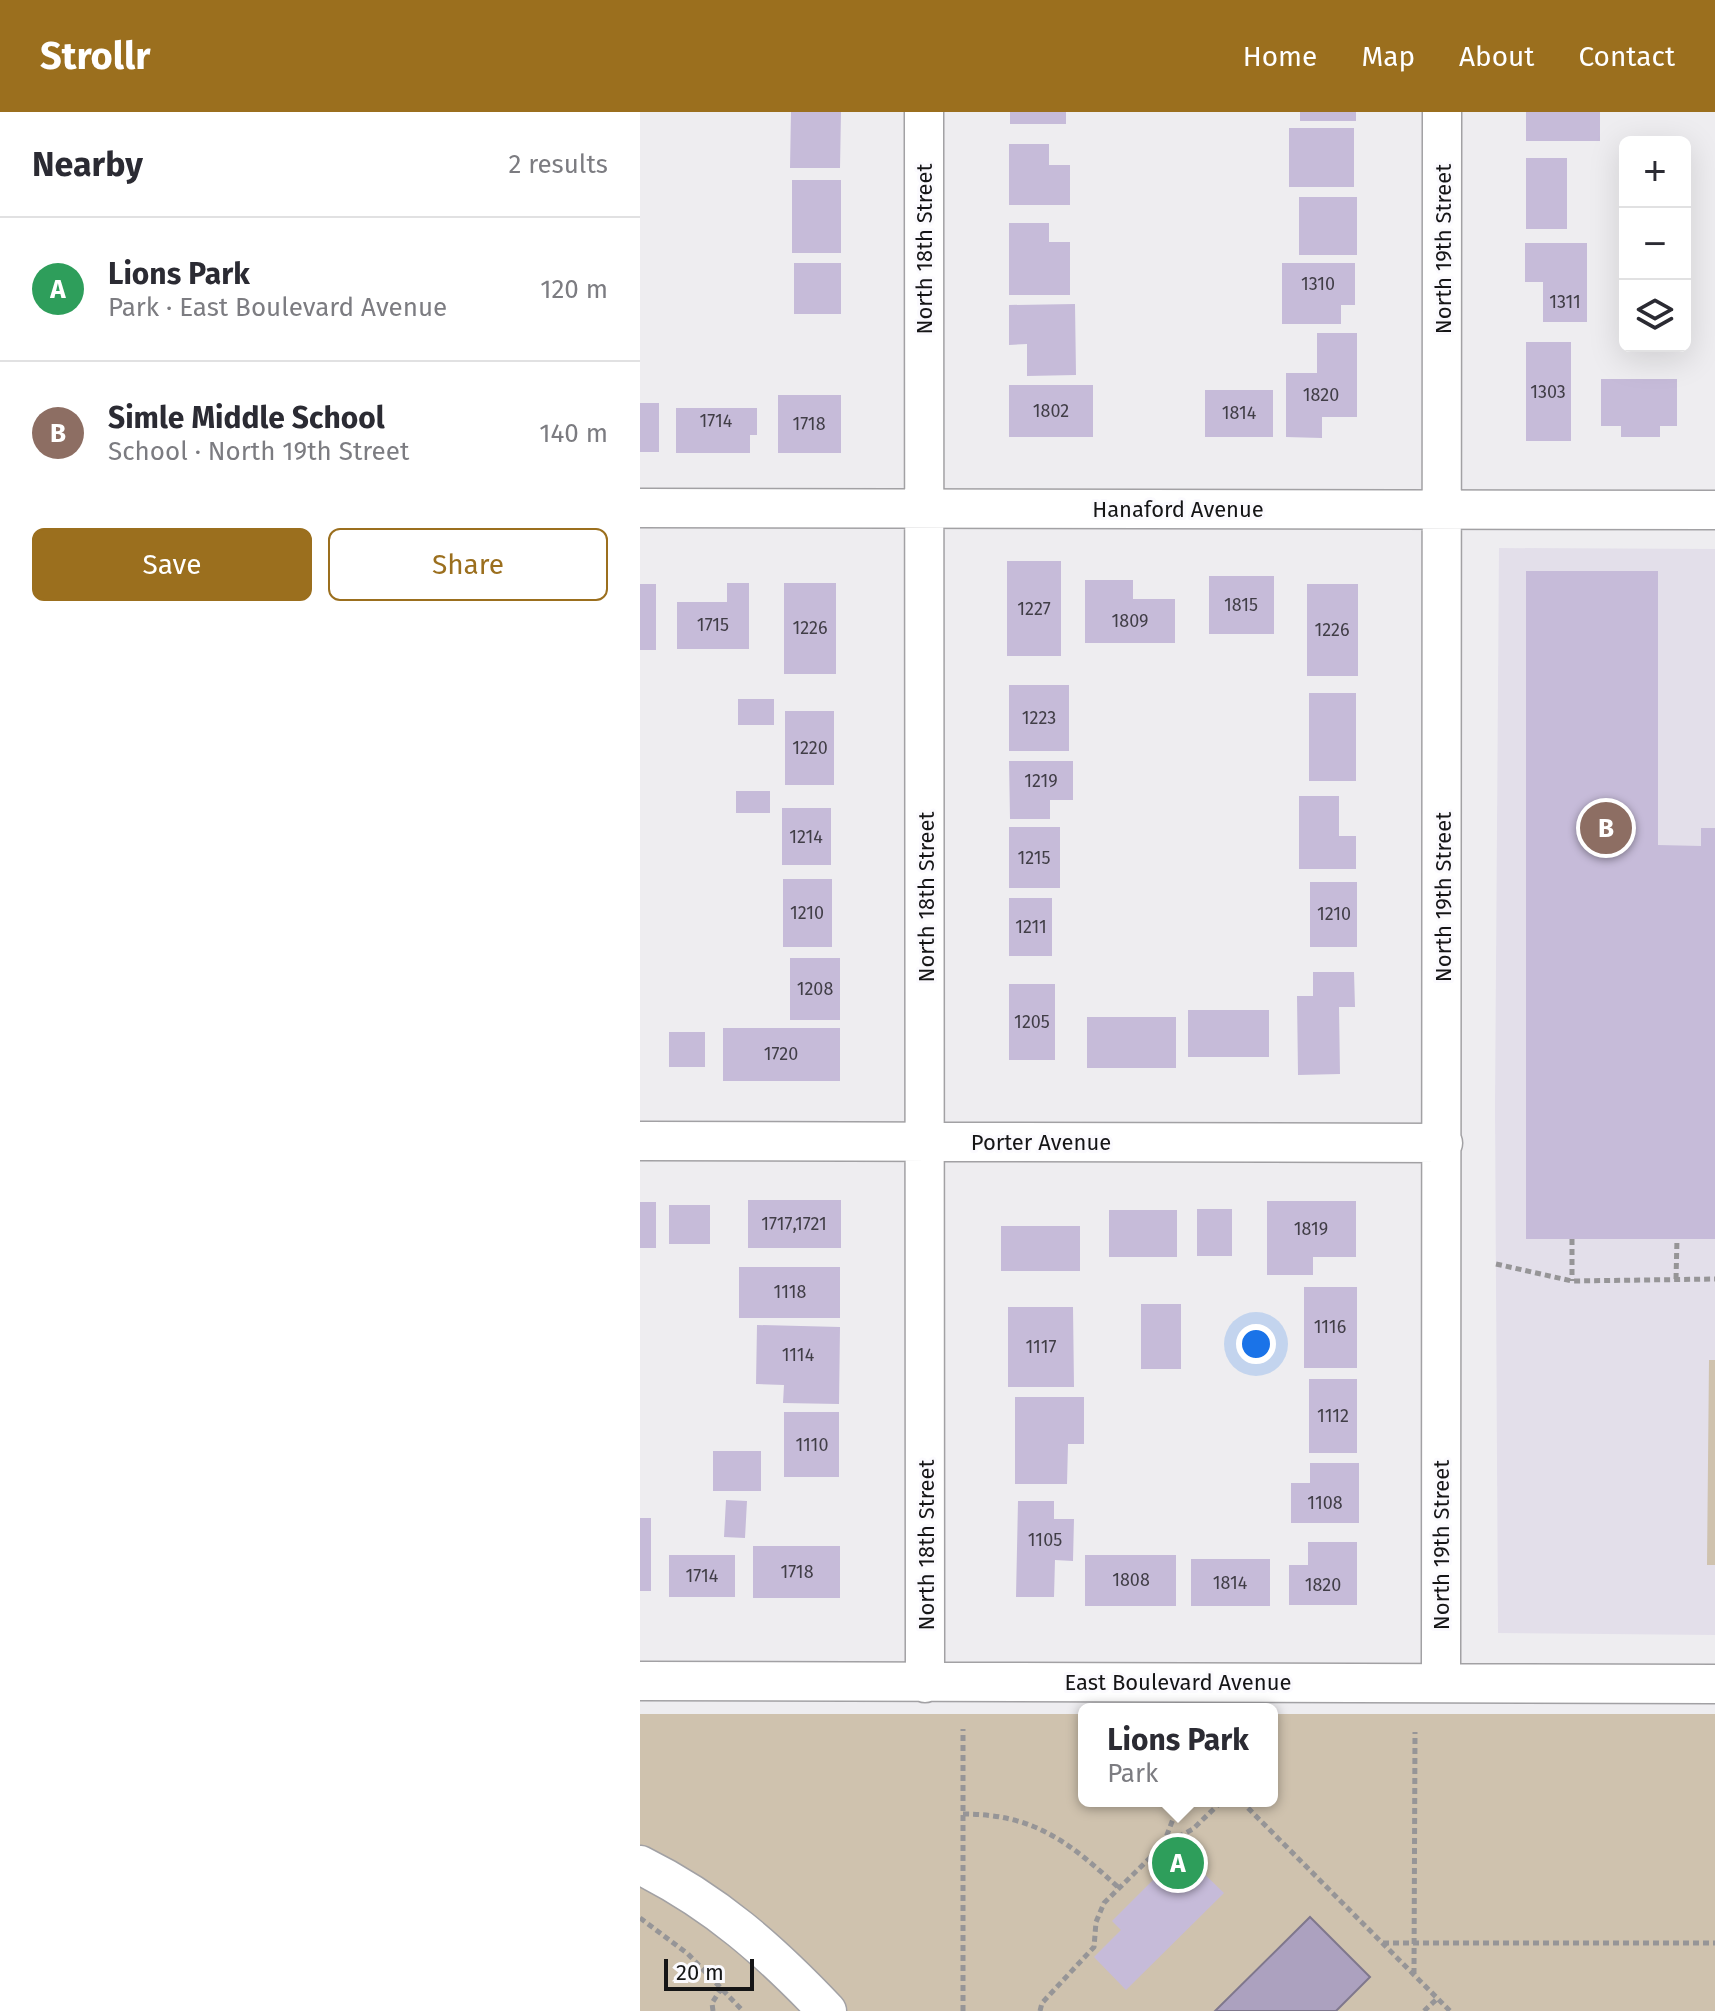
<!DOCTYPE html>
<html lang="en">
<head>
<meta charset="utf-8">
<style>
  body { margin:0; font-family:"Fira Sans",sans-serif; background:#f7f7f7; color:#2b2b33 }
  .controls { position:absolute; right:24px; top:24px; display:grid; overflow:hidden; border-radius:12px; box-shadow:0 8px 32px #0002 }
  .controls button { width:72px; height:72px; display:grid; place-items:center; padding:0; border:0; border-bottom:2px solid #e1e1e2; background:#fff; color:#2b2b33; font:40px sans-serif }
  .scale { position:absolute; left:24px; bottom:20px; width:90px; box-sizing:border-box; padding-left:8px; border:4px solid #151516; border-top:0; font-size:22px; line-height:28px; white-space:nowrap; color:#151516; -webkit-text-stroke:6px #fbfafe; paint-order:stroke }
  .you { position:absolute; left:616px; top:1232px; width:28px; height:28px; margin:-20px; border:6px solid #fff; border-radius:50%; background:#1a73e8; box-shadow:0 0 0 12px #1a73e833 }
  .badge { display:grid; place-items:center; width:52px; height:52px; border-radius:50%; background:#9b6f1e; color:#fff; font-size:26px; font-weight:700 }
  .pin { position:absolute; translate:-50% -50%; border:4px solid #fff; box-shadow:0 2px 8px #0006 }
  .popup { position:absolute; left:438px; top:1591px; width:200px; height:104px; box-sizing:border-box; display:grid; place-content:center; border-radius:12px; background:#fff; filter:drop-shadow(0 2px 6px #0005); font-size:26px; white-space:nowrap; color:#7c7c81 }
  .popup b { font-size:30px; color:#2b2b33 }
  .popup::after { content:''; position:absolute; left:50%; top:100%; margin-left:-16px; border:16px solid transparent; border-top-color:#fff }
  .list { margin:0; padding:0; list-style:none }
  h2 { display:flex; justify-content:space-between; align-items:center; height:104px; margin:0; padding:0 32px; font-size:34px }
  h2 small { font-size:26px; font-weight:400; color:#7c7c81 }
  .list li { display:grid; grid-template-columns:52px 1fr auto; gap:24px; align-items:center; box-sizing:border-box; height:144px; padding:0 32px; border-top:2px solid #e1e1e2 }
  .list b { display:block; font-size:30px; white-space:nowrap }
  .list p { margin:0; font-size:26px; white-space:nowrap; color:#7c7c81 }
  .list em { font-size:26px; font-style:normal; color:#7c7c81 }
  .actions { display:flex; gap:16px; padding:24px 32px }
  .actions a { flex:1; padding:18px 0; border:2px solid #9b6f1e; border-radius:12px; text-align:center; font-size:28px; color:#9b6f1e }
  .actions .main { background:#9b6f1e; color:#fff }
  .icon { flex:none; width:44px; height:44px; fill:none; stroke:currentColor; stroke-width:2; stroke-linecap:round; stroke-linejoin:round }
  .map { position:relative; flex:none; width:1075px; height:1899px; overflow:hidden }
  header { display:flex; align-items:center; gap:48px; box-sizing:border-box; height:112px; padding:0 40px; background:#9b6f1e; color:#fff }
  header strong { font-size:38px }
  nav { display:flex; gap:44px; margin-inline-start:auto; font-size:28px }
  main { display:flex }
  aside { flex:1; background:#fff }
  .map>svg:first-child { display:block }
</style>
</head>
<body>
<header>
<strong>Strollr</strong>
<nav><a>Home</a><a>Map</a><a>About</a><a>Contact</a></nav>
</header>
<main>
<aside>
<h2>Nearby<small>2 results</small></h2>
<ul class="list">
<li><span class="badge" style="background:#2e9e5b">A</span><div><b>Lions Park</b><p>Park · East Boulevard Avenue</p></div><em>120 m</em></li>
<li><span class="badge" style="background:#8d6e63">B</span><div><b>Simle Middle School</b><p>School · North 19th Street</p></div><em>140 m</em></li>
</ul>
<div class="actions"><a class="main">Save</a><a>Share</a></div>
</aside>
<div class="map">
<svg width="1075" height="1899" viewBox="0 0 1075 1899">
  <rect width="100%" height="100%" fill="#eeedf0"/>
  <path fill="#e3dfea" d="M859,436L1075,437V1523L858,1521L855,995Z"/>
  <path fill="#cfc2ae" d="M1069,1248H1075V1453H1067Z
    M0,1602H444V1689H632V1602H1075V1899H0Z"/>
  <path fill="#aca1bf" stroke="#7f778c" stroke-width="2" d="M670,1805L730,1865L696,1899H575Z"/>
  <path fill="#c6bbd9" d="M151,0H201L200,56H150Z
    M370,0H426V12H370Z
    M660,0H716V9H660Z
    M886,0H960V29H886Z
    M649,16H714V75H649Z
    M369,32H409V53H430V93H369Z
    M886,46H927V117H886Z
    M152,68H201V141H152Z
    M659,85H717V143H659Z
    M369,111H409V130H430V183H369Z
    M885,131H947V210H903V170H885Z
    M154,151H201V202H154Z
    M642,151H715V193H701V212H642Z
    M435,192L436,263L387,264V232L369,233V193Z
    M677,221H717V305H682V326L646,325V261H677Z
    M886,230H931V329H886Z
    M961,267H1037V314H1020V325H981V314H961Z
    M369,273H453V325H369Z
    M565,278H633V325H565Z
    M138,283H201V341H138Z
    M0,291H19V340H0Z
    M36,296H117V323H110V341H36Z
    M367,449H421V544H367Z
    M886,459H1018V733L1061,734V716H1075V1127H886Z
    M569,464H634V522H569Z
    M445,468H493V487H535V531H445Z
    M87,471H109V537H37V490H87Z
    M144,471H196V562H144Z
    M0,472H16V538H0Z
    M667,472H718V564H667Z
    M369,573H429V639H369Z
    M669,581H716V669H669Z
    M98,587H134V613H98Z
    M145,599H194V673H145Z
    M369,649H433V688H410V707H370Z
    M96,679H130V701H96Z
    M659,684H699V724H716V757H659Z
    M142,696H191V753H142Z
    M369,715H420V776H369Z
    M143,767H192V835H143Z
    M670,770H717V835H670Z
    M369,786H412V844H369Z
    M150,846H200V908H150Z
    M673,860H714L715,895H699L700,962L658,963L657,884H673Z
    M369,872H415V948H369Z
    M548,898H629V945H548Z
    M447,905H536V956H447Z
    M83,916H200V969H83Z
    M29,920H65V955H29Z
    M108,1088H201V1136H108Z
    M627,1089H716V1145H673V1163H627Z
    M0,1090H16V1136H0Z
    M29,1093H70V1132H29Z
    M557,1097H592V1144H557Z
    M469,1098H537V1145H469Z
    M361,1114H440V1159H361Z
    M99,1155H200V1206H99Z
    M664,1175H717V1256H664Z
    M501,1192H541V1257H501Z
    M368,1195H433L434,1275H368Z
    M117,1213L200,1215L199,1292L143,1291L144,1273L116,1272Z
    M669,1267H717V1341H669Z
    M375,1285H444V1332H428L427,1372H375Z
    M144,1300H199V1365H144Z
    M73,1339H121V1379H73Z
    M670,1351H719V1411H651V1371H670Z
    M86,1388L107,1389L105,1426L84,1425Z
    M378,1389H414V1407H434L433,1449L415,1448L414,1485H376Z
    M0,1406H11V1479H0Z
    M668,1430H717V1493H649V1453H668Z
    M113,1434H200V1486H113Z
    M29,1443H95V1485H29Z
    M445,1443H536V1494H445Z
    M551,1447H630V1494H551Z
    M551,1749L584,1781L486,1878L454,1845L481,1818L472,1809L514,1767L524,1777Z"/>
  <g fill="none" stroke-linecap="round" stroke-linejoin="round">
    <g stroke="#a2a1a4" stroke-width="41">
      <path id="minor" d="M284,0L285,1571
        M0,396L1075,398
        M0,1029L803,1031
        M0,1569L1075,1572
        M801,1570L802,0
        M0,1753C75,1790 130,1839 187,1899"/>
    </g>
    <path stroke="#969597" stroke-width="5" stroke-dasharray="6 4" stroke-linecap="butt" d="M932,1127V1169
      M856,1152L932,1169L1075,1167
      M1036,1167L1037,1127
      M601,1689L810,1899
      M323,1702C394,1702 429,1730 479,1776
      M523,1733L535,1702L538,1689
      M0,1806L48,1842L103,1899
      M743,1831H1075
      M774,1862L775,1620
      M73,1899L72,1891L81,1877
      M323,1899V1617
      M400,1899L402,1891L454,1835L456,1810L464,1791L523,1733L553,1717L582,1689
      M784,1899L798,1886"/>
    <use href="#minor" stroke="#fff" stroke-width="38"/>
  </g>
  <g text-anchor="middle" stroke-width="6" stroke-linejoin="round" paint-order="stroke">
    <g font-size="18" fill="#413e47">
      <text x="678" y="178">1310</text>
      <text x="925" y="196">1311</text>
      <text x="908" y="286">1303</text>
      <text x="681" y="289">1820</text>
      <text x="411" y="305">1802</text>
      <text x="599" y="307">1814</text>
      <text x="76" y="315">1714</text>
      <text x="169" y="318">1718</text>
      <text x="601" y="499">1815</text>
      <text x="394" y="503">1227</text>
      <text x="490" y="515">1809</text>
      <text x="73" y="519">1715</text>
      <text x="170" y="522">1226</text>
      <text x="692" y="524">1226</text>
      <text x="399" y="612">1223</text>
      <text x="170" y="642">1220</text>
      <text x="401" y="675">1219</text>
      <text x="166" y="731">1214</text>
      <text x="394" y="752">1215</text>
      <text x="167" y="807">1210</text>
      <text x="694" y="808">1210</text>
      <text x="391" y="821">1211</text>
      <text x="175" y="883">1208</text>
      <text x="392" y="916">1205</text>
      <text x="141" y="948">1720</text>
      <text x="154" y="1118">1717,1721</text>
      <text x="671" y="1123">1819</text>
      <text x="150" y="1186">1118</text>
      <text x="690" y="1221">1116</text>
      <text x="401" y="1241">1117</text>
      <text x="158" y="1249">1114</text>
      <text x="693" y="1310">1112</text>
      <text x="172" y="1339">1110</text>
      <text x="685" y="1397">1108</text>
      <text x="405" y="1434">1105</text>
      <text x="157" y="1466">1718</text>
      <text x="62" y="1470">1714</text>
      <text x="491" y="1474">1808</text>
      <text x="590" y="1477">1814</text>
      <text x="683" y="1479">1820</text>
    </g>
    <g font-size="22" fill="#151516" stroke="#fbfafe">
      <text transform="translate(284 137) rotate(-90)" y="8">North 18th Street</text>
      <text transform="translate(803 137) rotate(-90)" y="8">North 19th Street</text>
      <text x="538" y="405">Hanaford Avenue</text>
      <text transform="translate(286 785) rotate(-90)" y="8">North 18th Street</text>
      <text transform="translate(803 785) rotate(-90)" y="8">North 19th Street</text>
      <text x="401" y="1038">Porter Avenue</text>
      <text transform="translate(286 1433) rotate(-90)" y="8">North 18th Street</text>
      <text transform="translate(801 1433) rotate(-90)" y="8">North 19th Street</text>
      <text x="538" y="1578">East Boulevard Avenue</text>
    </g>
  </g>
</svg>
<div class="controls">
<button>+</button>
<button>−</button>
<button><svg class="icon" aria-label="layers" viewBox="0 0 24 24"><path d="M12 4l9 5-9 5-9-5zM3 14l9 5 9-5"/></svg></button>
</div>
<div class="scale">20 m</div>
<div class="you"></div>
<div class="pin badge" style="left:538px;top:1751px;background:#2e9e5b">A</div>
<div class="popup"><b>Lions Park</b>Park</div>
<div class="pin badge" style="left:966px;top:716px;background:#8d6e63">B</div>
</div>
</main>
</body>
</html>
